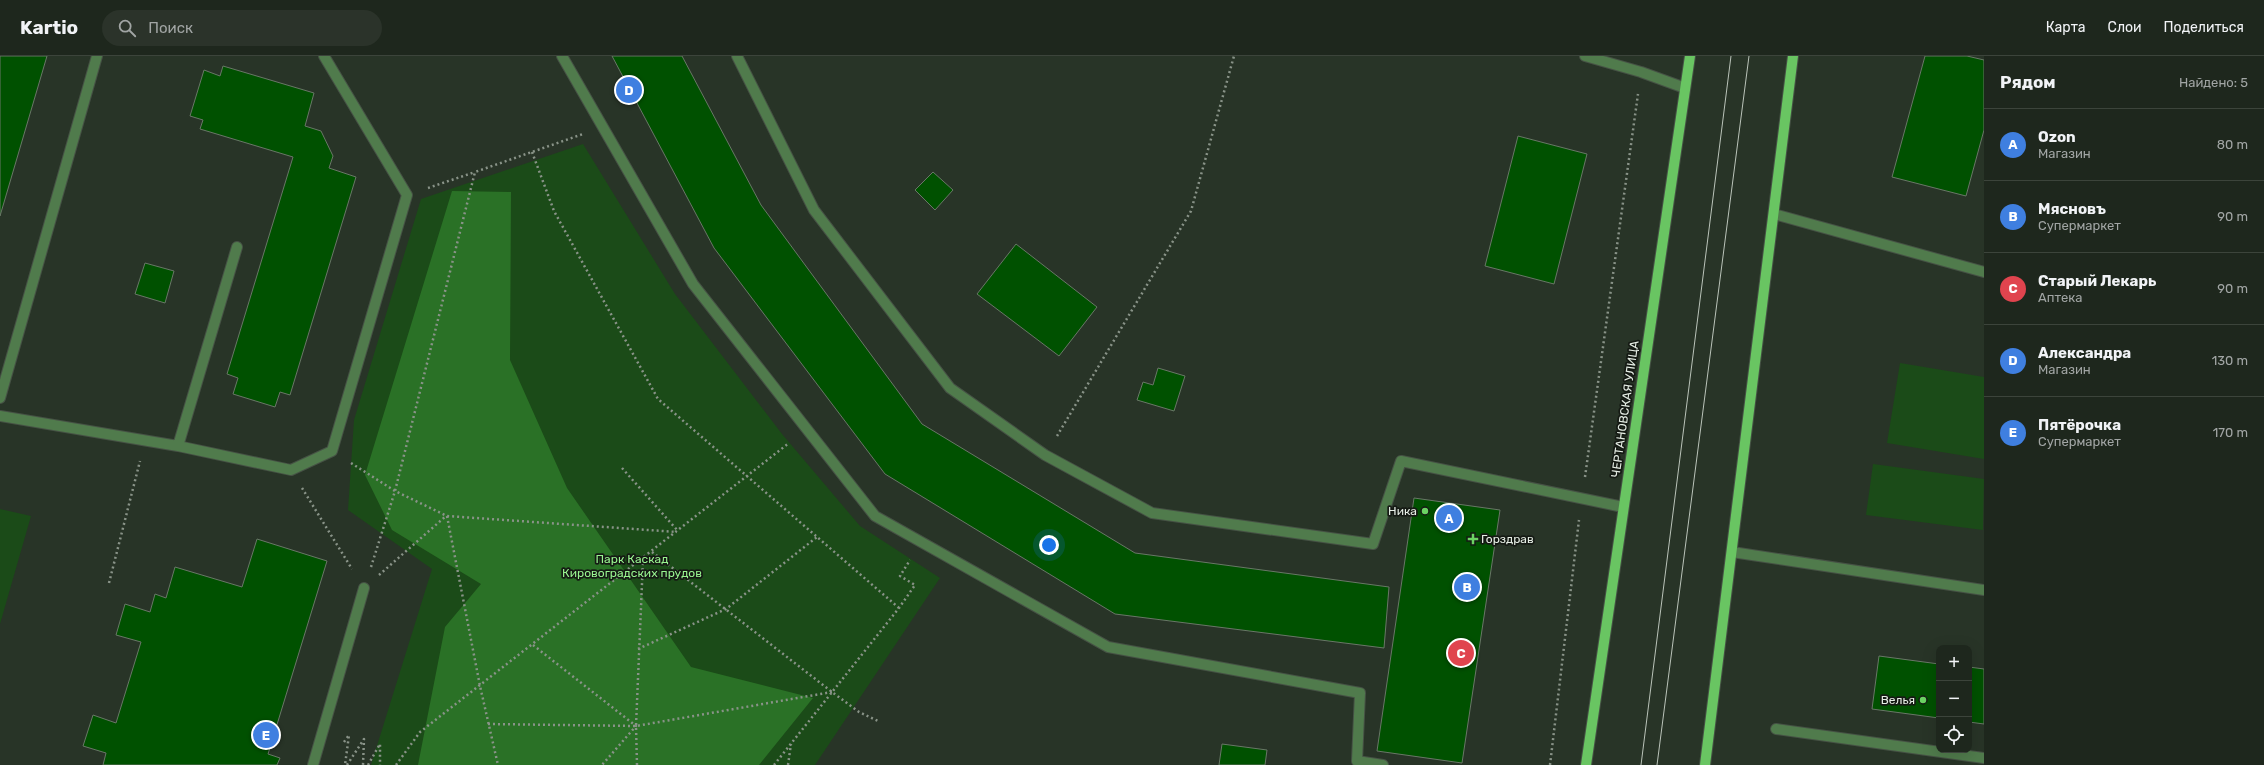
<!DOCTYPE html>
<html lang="ru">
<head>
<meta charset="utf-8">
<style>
  body { margin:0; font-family:Rubik,sans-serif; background:#2b332a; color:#f1f3f6 }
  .controls { position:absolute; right:12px; bottom:12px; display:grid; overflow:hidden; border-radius:8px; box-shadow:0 4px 16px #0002 }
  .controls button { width:36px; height:36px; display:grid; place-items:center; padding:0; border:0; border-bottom:1px solid #3c443b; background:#1e271d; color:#f1f3f6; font:20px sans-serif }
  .you { position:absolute; left:1049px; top:489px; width:14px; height:14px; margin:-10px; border:3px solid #fff; border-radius:50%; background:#1a73e8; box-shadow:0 0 0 6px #1a73e833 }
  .badge { display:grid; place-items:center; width:26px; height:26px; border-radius:50%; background:#bca0f2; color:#fff; font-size:13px; font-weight:700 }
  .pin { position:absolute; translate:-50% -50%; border:2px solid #fff; box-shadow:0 1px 4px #0006 }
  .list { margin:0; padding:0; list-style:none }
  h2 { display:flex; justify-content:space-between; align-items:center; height:52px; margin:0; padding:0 16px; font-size:17px }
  h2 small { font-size:13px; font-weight:400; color:#a1a5a4 }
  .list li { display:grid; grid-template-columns:26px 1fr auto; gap:12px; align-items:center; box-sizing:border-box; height:72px; padding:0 16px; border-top:1px solid #3c443b }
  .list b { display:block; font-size:15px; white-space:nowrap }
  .list p { margin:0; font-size:13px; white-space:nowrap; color:#a1a5a4 }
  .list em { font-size:13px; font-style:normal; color:#a1a5a4 }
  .icon { flex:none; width:22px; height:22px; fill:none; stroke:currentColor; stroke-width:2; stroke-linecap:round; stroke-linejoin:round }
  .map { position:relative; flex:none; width:1984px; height:709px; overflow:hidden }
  header { display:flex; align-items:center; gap:24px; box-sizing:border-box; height:56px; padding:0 20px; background:#1e271d; border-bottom:1px solid #3c443b }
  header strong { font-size:19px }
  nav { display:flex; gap:22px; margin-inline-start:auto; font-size:14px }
  .search { width:280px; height:36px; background:#2b332a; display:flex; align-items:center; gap:10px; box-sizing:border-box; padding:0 14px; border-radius:22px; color:#a1a5a4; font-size:15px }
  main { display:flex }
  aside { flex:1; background:#1e271d }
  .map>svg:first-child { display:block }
</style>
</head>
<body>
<header>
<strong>Kartio</strong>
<div class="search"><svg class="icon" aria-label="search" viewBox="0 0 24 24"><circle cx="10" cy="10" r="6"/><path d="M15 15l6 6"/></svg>Поиск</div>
<nav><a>Карта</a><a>Слои</a><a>Поделиться</a></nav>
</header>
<main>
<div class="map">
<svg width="1984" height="709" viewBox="0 0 1984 709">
  <rect width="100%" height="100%" fill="#283427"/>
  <path fill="#1b4b18" d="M583,88L675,238L782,378L860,470L940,522L815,709H371L432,513L348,454L354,364L421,143Z
    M1900,307L1984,321V403L1887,387Z
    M1873,408L1984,423L1983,474L1866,459Z
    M0,453L31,460L0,568Z"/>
  <path fill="#2a7126" d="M452,135L511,136L510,304L567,432L691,611L813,642L759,709H418L445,571L481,528L392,474L365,419Z"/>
  <path fill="#005100" stroke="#697767" d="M0,0H47L0,160Z
    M612,0H682L761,149L922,368L1135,497L1389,531L1384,592L1115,558L885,418L714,192Z
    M1925,0H1967L1984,4V74L1966,140L1892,121Z
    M223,10L314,37L305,70L321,75L333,100L329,112L356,121L290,339L280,336L275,351L233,338L238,322L227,318L293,101L200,73L203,64L190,60L204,14L220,20Z
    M1518,80L1587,98L1554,228L1485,210Z
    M933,116L953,134L935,154L915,134Z
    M1016,188L1097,251L1059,300L977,238Z
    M145,207L174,215L165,247L135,238Z
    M1158,312L1185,320L1174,355L1137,344L1143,326L1153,329Z
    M1414,442L1500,454L1462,707L1377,695Z
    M257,483L327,505L268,698L280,702L277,709H103L106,697L83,690L93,659L116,667L141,586L116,579L125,548L150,556L155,538L166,542L175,511L242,531Z
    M1879,600L1939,608V662L1872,653Z
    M1969,611L1984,613V668L1969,666Z
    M1222,688L1267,694L1265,709H1219Z"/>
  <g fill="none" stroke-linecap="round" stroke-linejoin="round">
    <g stroke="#465245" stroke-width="12">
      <path id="minor" d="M562,0L693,228L875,460L1108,591L1360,637L1357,705L1383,709
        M737,0L814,154L950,332L1045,399L1152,457L1373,488L1401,405L1623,451
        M1585,0L1641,16L1685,32
        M1774,158L1984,216
        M0,342L97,0
        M0,360L178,390L291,414L332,395L407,139L324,0
        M178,390L237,191
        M1732,496L1984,534
        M1776,673L1984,702
        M313,709L364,532"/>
    </g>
    <g stroke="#465245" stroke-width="12">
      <path id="major" d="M1586,709L1690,0
        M1705,709L1793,0"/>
    </g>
    <path stroke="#899388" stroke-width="2.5" stroke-dasharray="2 3" stroke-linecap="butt" d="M532,96L554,155L658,343L899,552
      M428,132L475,116
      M1057,380L1191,155L1234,0
      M351,407L395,435L447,460L677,476
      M622,412L678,475
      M1585,421L1638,38
      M302,432L352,513
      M447,460L480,630L498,709
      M652,496L832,636L859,656L878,665
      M371,511L395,435L475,116L583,78
      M379,519L446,460
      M109,527L140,405
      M533,589L636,670L602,709
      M638,593L726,553L817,481
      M488,668L636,670L832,636
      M344,686L349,679L345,709
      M347,709L364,683L363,709
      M368,709L380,688V709
      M396,709L420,676L789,387
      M637,709L636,670L643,504
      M774,709L899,552L915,529L900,520L910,504
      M788,709L791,688
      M1550,709L1579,464"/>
    <use href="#minor" stroke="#507b4c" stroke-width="10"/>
    <use href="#major" stroke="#69c562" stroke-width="10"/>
    <path stroke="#bbc4ba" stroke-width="1" d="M1641,709L1731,0
      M1657,709L1749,0"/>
  </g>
  <g fill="#6bd363" stroke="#151a14" stroke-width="1.5">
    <circle cx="1425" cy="455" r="4"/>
    <path d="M1471 477h4v4h4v4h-4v4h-4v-4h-4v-4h4z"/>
    <circle cx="1923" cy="644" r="4"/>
  </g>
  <g text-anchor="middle" stroke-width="3.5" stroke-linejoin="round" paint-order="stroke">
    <g font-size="12" fill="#e6eee5" stroke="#151a14">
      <text transform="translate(1625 353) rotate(-82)" y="4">ЧЕРТАНОВСКАЯ УЛИЦА</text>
    </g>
    <g font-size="12" fill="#e6eee5" stroke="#151a14" text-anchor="end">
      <text x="1417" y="459">Ника</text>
      <text x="1481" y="487" text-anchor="start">Горздрав</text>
      <text x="1915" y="648">Велья</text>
    </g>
    <g font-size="12" fill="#99f590" stroke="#151a14">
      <text x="632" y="507">Парк Каскад<tspan x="632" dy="14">Кировоградских прудов</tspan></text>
    </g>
  </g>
</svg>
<div class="controls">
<button>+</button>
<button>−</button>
<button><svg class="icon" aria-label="locate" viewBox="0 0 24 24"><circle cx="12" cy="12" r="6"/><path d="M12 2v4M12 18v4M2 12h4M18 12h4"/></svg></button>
</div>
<div class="you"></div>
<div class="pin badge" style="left:1449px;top:462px;background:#3f7fe0">A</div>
<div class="pin badge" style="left:1467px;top:531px;background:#3f7fe0">B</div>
<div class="pin badge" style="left:1461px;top:597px;background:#e0444e">C</div>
<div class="pin badge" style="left:629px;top:34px;background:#3f7fe0">D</div>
<div class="pin badge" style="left:266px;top:679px;background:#3f7fe0">E</div>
</div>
<aside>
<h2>Рядом<small>Найдено: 5</small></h2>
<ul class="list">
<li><span class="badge" style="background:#3f7fe0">A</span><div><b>Ozon</b><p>Магазин</p></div><em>80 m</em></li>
<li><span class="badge" style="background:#3f7fe0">B</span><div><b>Мясновъ</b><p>Супермаркет</p></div><em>90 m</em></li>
<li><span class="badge" style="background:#e0444e">C</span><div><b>Старый Лекарь</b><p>Аптека</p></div><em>90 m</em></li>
<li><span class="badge" style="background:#3f7fe0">D</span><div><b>Александра</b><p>Магазин</p></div><em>130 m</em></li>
<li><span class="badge" style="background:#3f7fe0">E</span><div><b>Пятёрочка</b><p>Супермаркет</p></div><em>170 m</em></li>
</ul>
</aside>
</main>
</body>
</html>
